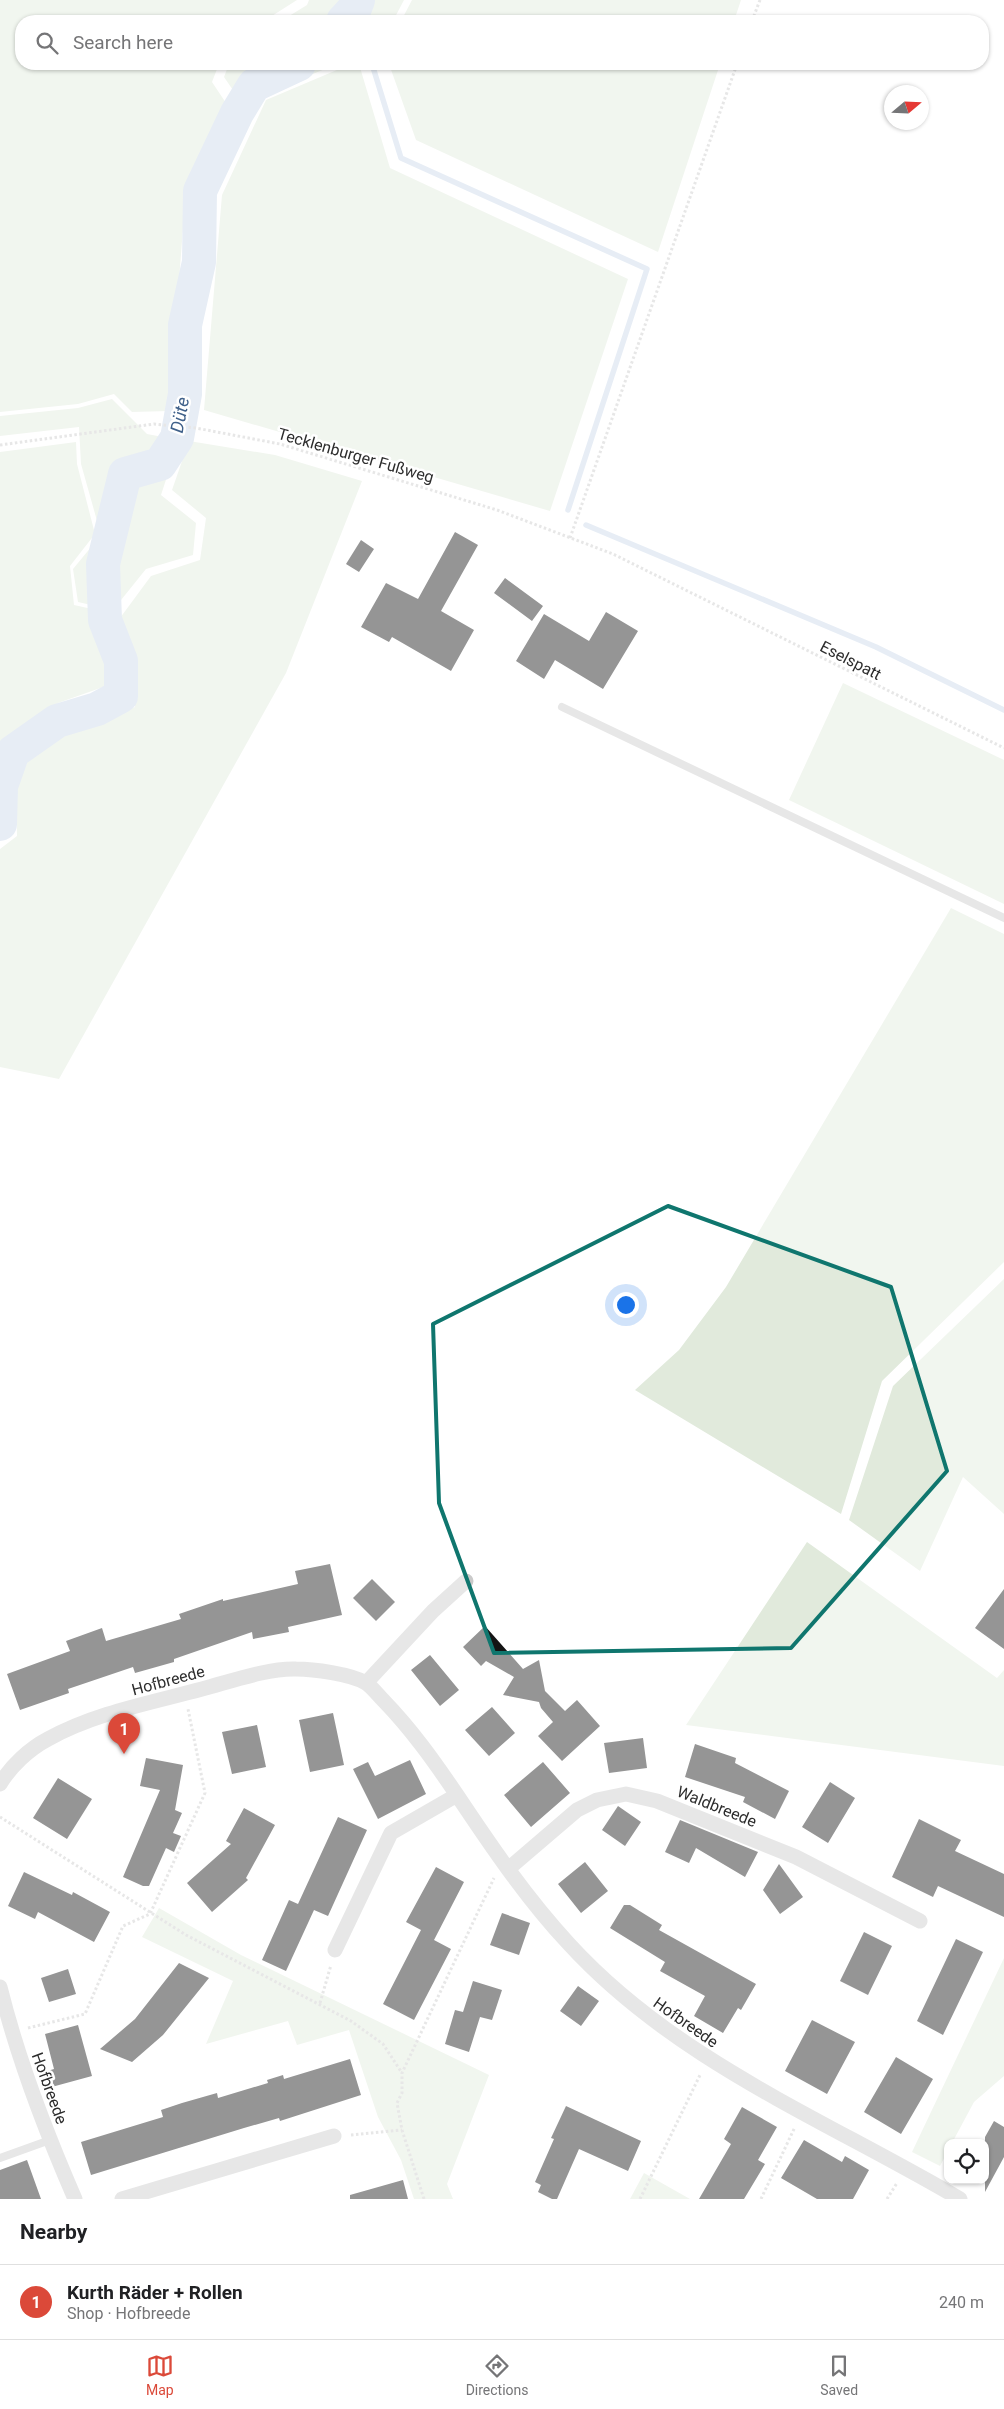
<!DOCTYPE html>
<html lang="en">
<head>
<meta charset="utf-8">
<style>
  body { margin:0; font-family:Roboto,sans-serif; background:#f2f2f2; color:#202124 }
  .controls { position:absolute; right:15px; bottom:15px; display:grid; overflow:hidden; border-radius:10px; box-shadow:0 1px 4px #0004 }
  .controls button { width:45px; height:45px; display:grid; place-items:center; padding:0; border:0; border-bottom:1px solid #e0e0e0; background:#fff; color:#202124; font:25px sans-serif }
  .compass { position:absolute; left:884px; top:85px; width:45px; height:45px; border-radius:50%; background:#fff; box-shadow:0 1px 4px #0004; rotate:71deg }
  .you { position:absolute; left:625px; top:1304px; width:18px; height:18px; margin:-12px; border:4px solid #fff; border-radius:50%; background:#1a73e8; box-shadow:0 0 0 8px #1a73e833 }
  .badge { display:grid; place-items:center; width:32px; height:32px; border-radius:50%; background:#db4939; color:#fff; font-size:16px; font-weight:700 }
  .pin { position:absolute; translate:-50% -41px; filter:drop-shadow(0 1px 2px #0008) }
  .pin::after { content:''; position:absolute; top:26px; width:18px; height:15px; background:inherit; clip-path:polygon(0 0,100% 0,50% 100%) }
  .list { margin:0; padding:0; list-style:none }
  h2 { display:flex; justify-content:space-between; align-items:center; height:65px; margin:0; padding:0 20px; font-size:21px }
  h2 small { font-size:16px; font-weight:400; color:#757577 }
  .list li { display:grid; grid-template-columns:32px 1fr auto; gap:15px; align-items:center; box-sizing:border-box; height:75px; padding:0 20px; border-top:1px solid #e0e0e0 }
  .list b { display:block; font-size:19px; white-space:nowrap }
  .list p { margin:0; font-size:16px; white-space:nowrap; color:#757577 }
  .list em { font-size:16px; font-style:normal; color:#757577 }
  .icon { flex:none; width:28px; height:28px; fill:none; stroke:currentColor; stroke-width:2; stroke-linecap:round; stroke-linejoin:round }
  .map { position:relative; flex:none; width:1004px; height:2199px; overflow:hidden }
  .search { position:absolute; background:#fff; box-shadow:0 1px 4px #0004; left:15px; right:15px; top:15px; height:55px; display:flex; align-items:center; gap:12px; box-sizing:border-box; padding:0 18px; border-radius:20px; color:#757577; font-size:19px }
  .sheet { height:140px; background:#fff }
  nav { display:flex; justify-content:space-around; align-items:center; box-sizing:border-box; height:70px; border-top:1px solid #e0e0e0; background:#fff; font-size:14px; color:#757577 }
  nav a { display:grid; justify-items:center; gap:2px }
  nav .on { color:#db4939 }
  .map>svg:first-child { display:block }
</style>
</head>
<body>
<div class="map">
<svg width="1004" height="2199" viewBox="0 0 1004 2199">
  <rect width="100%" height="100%" fill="#fff"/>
  <path fill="#e1eadc" d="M0,0H297L264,21H21V64H219L212,82L226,103L186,189L169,411L132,412L114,394L78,404L0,412Z
    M309,0H404L393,21H281L307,5Z
    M412,0H741L734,21H401Z
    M229,64H337L262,95L252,118L224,77Z
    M351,64H359L390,168L628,279L550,511L204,410L222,195L266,100Z
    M389,64H720L658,252L416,140Z
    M112,399L147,434L179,440L161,495L196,523L193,555L146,569L113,610L78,602L73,569L101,535L81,464L79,427L0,436V416L78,408Z
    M189,441L275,455L362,481L286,673L59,1079L0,1067V849L17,836L16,789L28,760L64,733L100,723L135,707V657L120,618L151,576L200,560L206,518L172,490Z
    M76,442L77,464L95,534L70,566L74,605L92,609L112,660L106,686L58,703L0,742V452Z
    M843,683L1004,760V904L789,800Z
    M951,908L1004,934V1262L882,1381L841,1514L635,1390L679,1350L726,1287Z
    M1004,1279V1514L963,1477L920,1571L849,1520L893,1386Z
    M807,1542L997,1678L1004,1670V1766L686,1725Z
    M159,1908L241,1955L489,2075L447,2184L453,2199H414L401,2160L378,2117L349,2030L297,2045L288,2021L206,2044L233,1981L142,1937Z
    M1004,1958V2076L974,2102L952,2143H948V2151L940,2166L912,2152Z
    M644,2173L690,2199H630Z"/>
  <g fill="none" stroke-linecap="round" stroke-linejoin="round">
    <path stroke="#c9d7e9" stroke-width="5.5" d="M355,8L359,21
      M372,64L401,158L647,269L568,510
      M586,525L876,647L1004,710"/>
    <path stroke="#c9d7e9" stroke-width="34" d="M343,21L355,8L358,0
      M0,824L1,786L13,752L57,721L97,709L121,696V661L105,620L103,564L125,474L160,464L177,438L185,394V325L199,262L200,191L237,113L254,85L299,64"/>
  </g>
  <path fill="#141414" d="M455,532L478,545L441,611L474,630L451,671L392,637L389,642L361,627L386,583L418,599Z
    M361,540L374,549L359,572L346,564Z
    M505,578L543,606L532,621L494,593Z
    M606,612L638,631L603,689L555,660L544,679L516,661L544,614L589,641Z
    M330,1564L342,1615L288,1627L289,1632L253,1639L252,1632L174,1659V1662L135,1673L133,1667L68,1689L69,1693L20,1710L7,1674L70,1651L66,1641L102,1628L106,1641L181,1619L179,1614L223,1599V1601L298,1584L295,1571Z
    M372,1579L395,1602L376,1621L353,1598Z
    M1004,1589V1649L975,1628Z
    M485,1626L523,1669L539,1660L545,1691L565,1711L577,1700L600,1726L562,1761L538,1736L553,1722L541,1708L539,1702L503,1695L514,1677L486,1661L481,1666L463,1647Z
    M430,1655L459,1690L440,1706L411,1670Z
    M492,1707L515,1733L489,1756L465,1730Z
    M333,1713L344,1765L310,1772L299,1720Z
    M257,1725L266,1767L232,1774L222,1732Z
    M643,1738L647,1768L609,1773L604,1743Z
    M695,1744L736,1758L735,1763L789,1791L775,1819L743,1802L745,1797L685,1777Z
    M146,1758L183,1765L175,1810L182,1813L173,1833L181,1836L174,1852L166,1848L149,1886H143L123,1877L160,1790L140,1786Z
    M410,1760L426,1794L378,1819L353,1769L368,1762L375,1776Z
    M543,1762L570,1793L531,1827L504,1795Z
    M58,1778L92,1799L67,1839L33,1818Z
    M830,1782L855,1798L828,1843L802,1827Z
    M618,1806L641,1822L625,1846L602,1830Z
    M244,1808L275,1825L246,1878L248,1880L212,1912L187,1883L231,1844L226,1841Z
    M338,1817L367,1830L328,1916L314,1910L286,1971L262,1960L289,1900L298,1904Z
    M919,1819L961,1840L955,1851L1004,1874V1917L938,1886L933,1897L892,1877Z
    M680,1820L758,1852L745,1877L696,1848L689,1863L665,1852Z
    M585,1862L608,1891L581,1913L558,1884Z
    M779,1864L803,1897L780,1914L763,1890Z
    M436,1867L464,1882L434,1940L451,1949L414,2020L383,2004L421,1930L406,1922Z
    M24,1872L72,1895L73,1892L110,1912L94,1942L38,1912L35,1919L8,1906Z
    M624,1905H630L662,1925L659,1930L756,1984L741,2010L738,2008L723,2033L694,2016L705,1996L660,1971L665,1962L610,1928Z
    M502,1913L530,1923L519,1955L490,1945Z
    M864,1932L892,1946L868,1995L840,1981Z
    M956,1939L983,1952L943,2035L917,2021Z
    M179,1963L209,1978L163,2035L132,2062L100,2049L135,2019Z
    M68,1969L76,1994L49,2002L41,1978Z
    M473,1981L502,1990L492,2020L480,2017L469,2052L445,2044L455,2010L463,2012Z
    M578,1986L599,2001L581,2026L560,2011Z
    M812,2020L855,2042L827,2094L785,2071Z
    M78,2025L92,2076L48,2088L44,2072L54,2069L45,2034Z
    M896,2057L933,2079L901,2134L864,2112Z
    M350,2059L361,2095L280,2121L279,2118L244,2128L91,2175L81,2142L163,2117L161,2110L182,2103L217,2093L218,2098L268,2083L267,2080L283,2075L284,2079Z
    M566,2106L641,2141L628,2171L579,2149L557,2199H552L538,2192L541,2185L535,2182L554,2139L551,2138Z
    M742,2107L777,2127L758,2160L765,2164L744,2199H699L731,2144L724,2139Z
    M994,2121L1004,2127V2157L985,2192V2137Z
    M804,2140L842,2162L845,2156L869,2170L853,2199H817L781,2178Z
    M27,2160L41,2199H0V2170Z
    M403,2180L408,2199H350V2195Z"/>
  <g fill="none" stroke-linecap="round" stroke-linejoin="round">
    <path stroke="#cacaca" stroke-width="3" stroke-dasharray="2.5 2.5" stroke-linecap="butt" d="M752,21L760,0
      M0,445L154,424L196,428L280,444L497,510L613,554L1004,748
      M570,538L737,64
      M0,1817L186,1935L351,2021L383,2044L402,2073
      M320,2003L331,1965
      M28,2028L85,2014L123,1926L150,1914L205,1793L188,1709
      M351,2135L402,2130
      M424,2199L402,2130L397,2103L402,2093V2073L494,1878
      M640,2199L701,2073
      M761,2199L795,2127
      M887,2199L897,2183"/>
    <path stroke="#cacaca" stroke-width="8" d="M562,707L1004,918
      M0,2158L50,2140"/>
    <path stroke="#cacaca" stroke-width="15" d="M366,1683L433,1611L466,1581
      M0,1784C11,1766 29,1749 48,1739C95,1713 150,1703 202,1689C229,1682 268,1668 296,1669C313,1669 351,1674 366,1683C372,1687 378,1695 383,1700C412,1730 434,1761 457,1795C491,1846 527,1899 569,1944C676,2061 826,2120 960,2199
      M508,1869L577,1810L597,1800L626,1794L657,1801L796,1857L920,1921
      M335,1950L391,1833L457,1795
      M0,1987C18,2060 45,2130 75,2199
      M122,2199L334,2136"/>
  </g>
  <path d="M0 0H1004V2199H0ZM668,1206L891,1287L947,1471L791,1648L494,1653L439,1503L433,1324Z" fill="#fff" fill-opacity=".55" fill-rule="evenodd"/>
  <path fill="none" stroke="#0f766e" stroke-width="4" stroke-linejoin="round" d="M668,1206L891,1287L947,1471L791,1648L494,1653L439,1503L433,1324Z"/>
  <g text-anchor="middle" stroke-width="5" stroke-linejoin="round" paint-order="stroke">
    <g font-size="16" fill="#2d2d2d" stroke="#fff">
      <text transform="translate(356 455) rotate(16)" y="6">Tecklenburger Fußweg</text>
      <text transform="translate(851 660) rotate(27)" y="6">Eselspatt</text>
      <text transform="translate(168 1680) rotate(-15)" y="6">Hofbreede</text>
      <text transform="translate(717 1806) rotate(22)" y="6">Waldbreede</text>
      <text transform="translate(686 2022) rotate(35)" y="6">Hofbreede</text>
      <text transform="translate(50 2088) rotate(70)" y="6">Hofbreede</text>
    </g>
    <g font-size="18" font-style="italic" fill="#40618a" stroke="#fff">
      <text transform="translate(180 415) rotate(-79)" y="6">Düte</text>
    </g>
  </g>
</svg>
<div class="controls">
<button><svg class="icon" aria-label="locate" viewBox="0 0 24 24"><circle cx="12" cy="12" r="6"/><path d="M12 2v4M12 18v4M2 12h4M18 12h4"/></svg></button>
</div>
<svg class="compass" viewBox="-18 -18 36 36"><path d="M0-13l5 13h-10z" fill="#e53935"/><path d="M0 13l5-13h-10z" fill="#757577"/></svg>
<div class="you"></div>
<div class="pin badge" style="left:124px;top:1754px">1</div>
<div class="search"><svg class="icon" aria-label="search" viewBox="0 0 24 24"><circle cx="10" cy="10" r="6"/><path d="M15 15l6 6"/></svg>Search here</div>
</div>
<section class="sheet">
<h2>Nearby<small></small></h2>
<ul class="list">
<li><span class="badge">1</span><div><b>Kurth Räder + Rollen</b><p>Shop · Hofbreede</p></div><em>240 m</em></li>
</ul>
</section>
<nav>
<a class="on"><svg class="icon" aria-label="map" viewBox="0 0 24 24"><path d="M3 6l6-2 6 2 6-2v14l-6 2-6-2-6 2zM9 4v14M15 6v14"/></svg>Map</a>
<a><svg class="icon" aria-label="directions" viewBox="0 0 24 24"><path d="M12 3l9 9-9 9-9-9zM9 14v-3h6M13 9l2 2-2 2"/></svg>Directions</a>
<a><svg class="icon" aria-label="saved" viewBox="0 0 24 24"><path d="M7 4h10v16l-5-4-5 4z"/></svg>Saved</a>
</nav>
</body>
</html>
